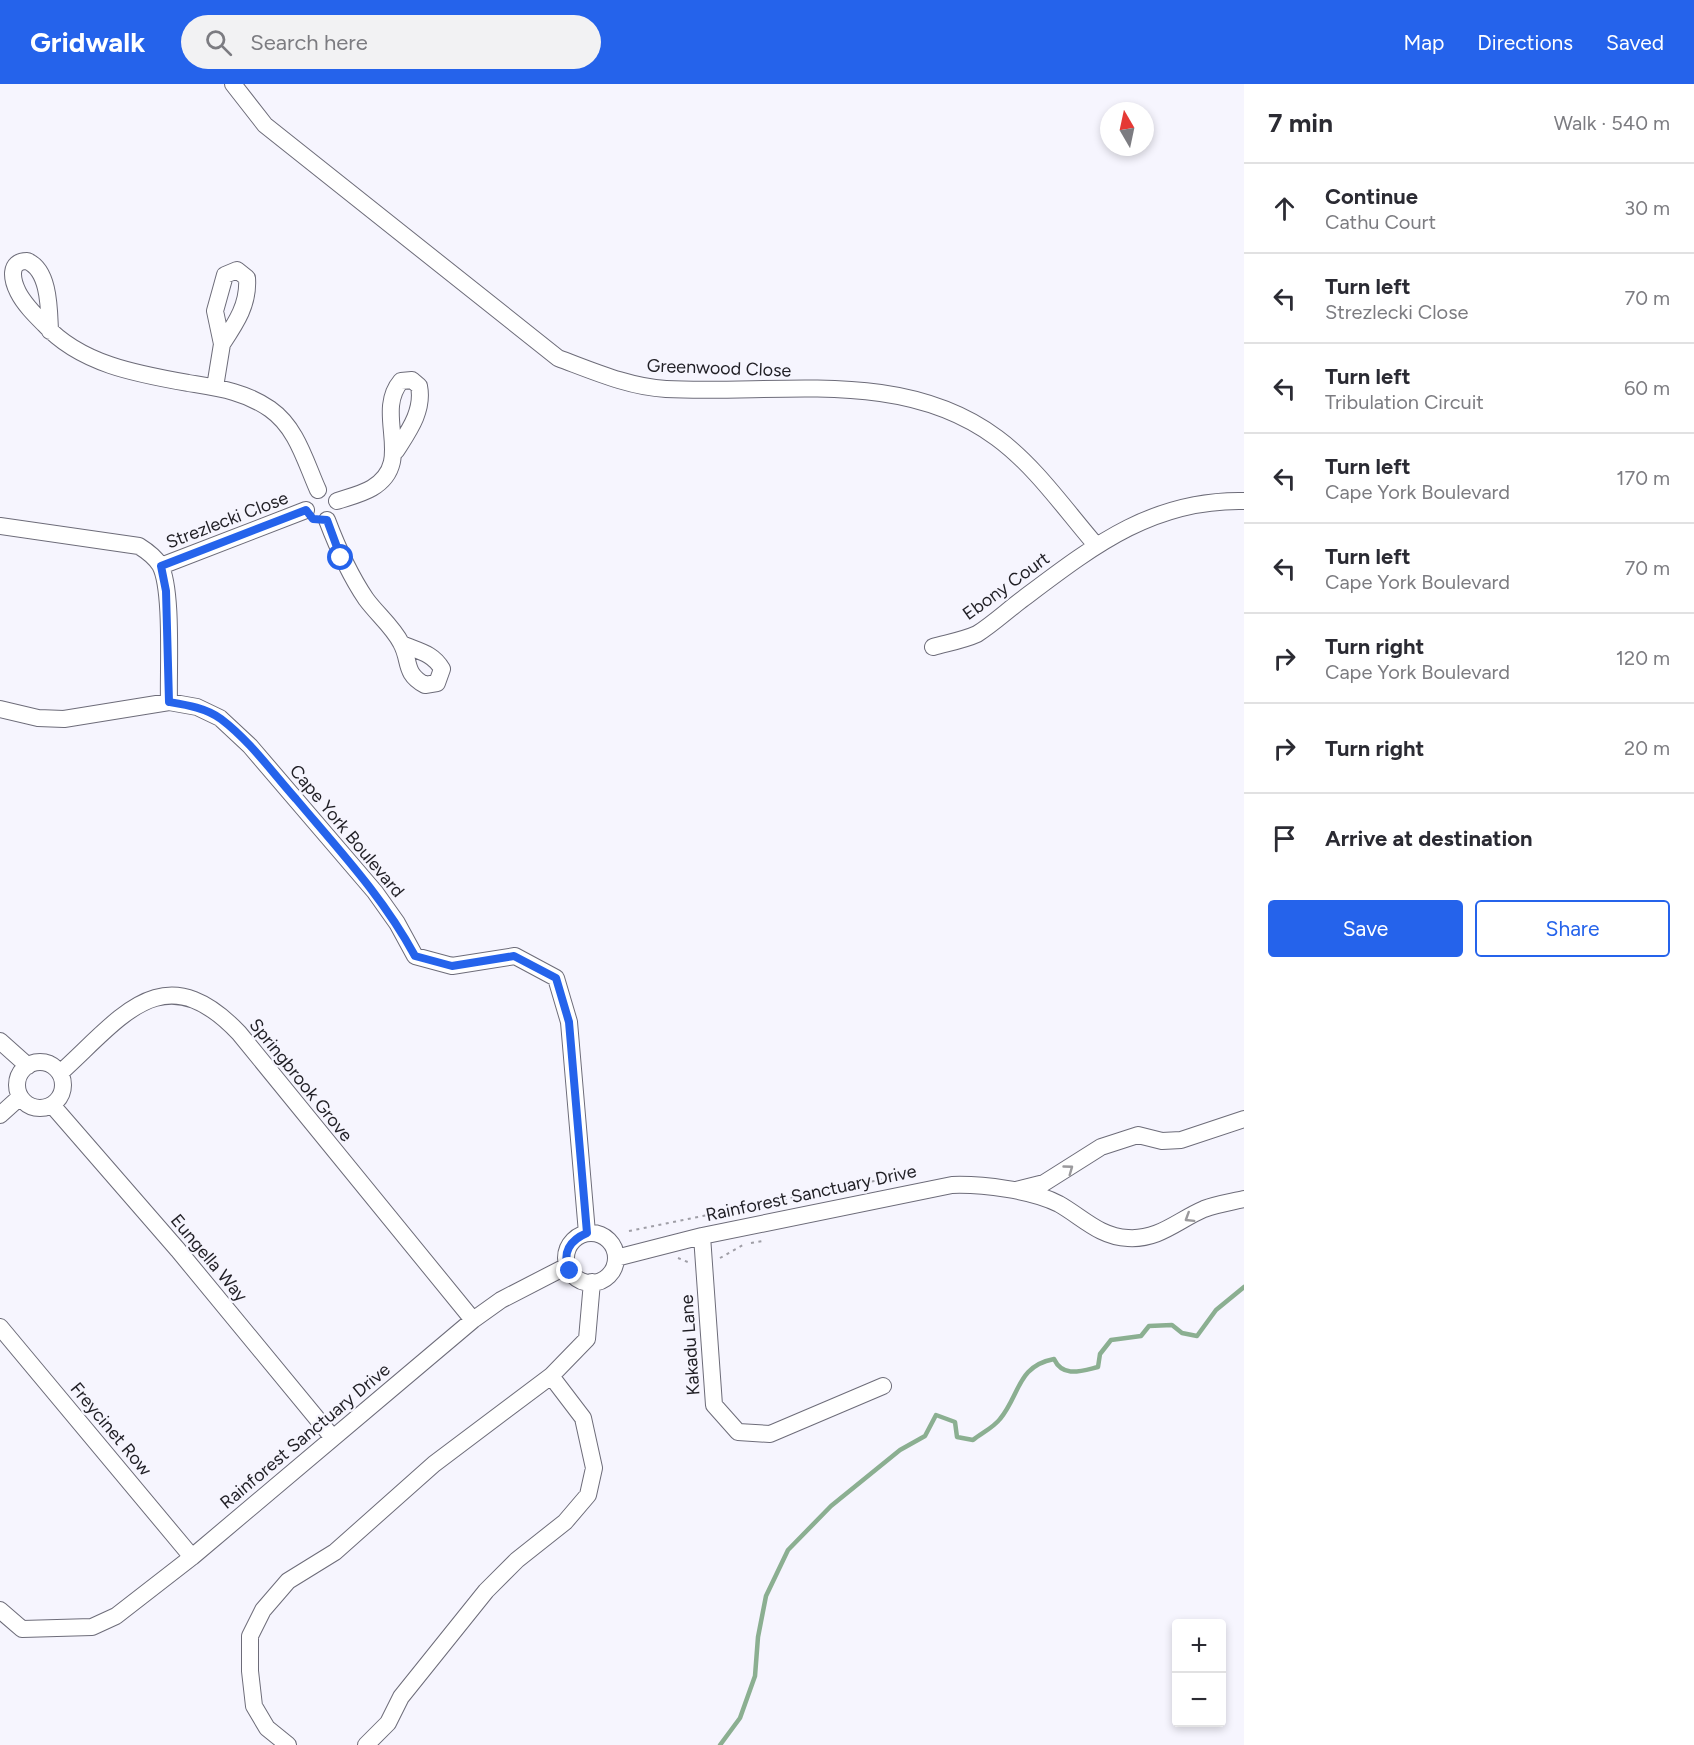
<!DOCTYPE html>
<html lang="en">
<head>
<meta charset="utf-8">
<style>
  body { margin:0; font-family:Figtree,sans-serif; background:#f2f2f3; color:#2b2b33 }
  .controls { position:absolute; right:18px; bottom:18px; display:grid; overflow:hidden; border-radius:6px; box-shadow:0 3px 9px #0003 }
  .controls button { width:54px; height:54px; display:grid; place-items:center; padding:0; border:0; border-bottom:2px solid #e1e1e2; background:#fff; color:#2b2b33; font:30px sans-serif }
  .compass { position:absolute; left:1100px; top:18px; width:54px; height:54px; border-radius:50%; background:#fff; box-shadow:0 3px 9px #0003; rotate:351deg }
  .stop { position:absolute; width:18px; height:18px; margin:-14px; border:4px solid #2563eb; border-radius:50%; background:#fff }
  .stop.end { background:#2563eb; border-color:#fff; box-shadow:0 2px 6px #0008 }
  .list { margin:0; padding:0; list-style:none }
  h2 { display:flex; justify-content:space-between; align-items:center; height:78px; margin:0; padding:0 24px; font-size:26px }
  h2 small { font-size:20px; font-weight:400; color:#7c7c81 }
  .list li { display:grid; grid-template-columns:39px 1fr auto; gap:18px; align-items:center; box-sizing:border-box; height:90px; padding:0 24px; border-top:2px solid #e1e1e2 }
  .list b { display:block; font-size:22px; white-space:nowrap }
  .list p { margin:0; font-size:20px; white-space:nowrap; color:#7c7c81 }
  .list em { font-size:20px; font-style:normal; color:#7c7c81 }
  .actions { display:flex; gap:12px; padding:18px 24px }
  .actions a { flex:1; padding:14px 0; border:2px solid #2563eb; border-radius:6px; text-align:center; font-size:21px; color:#2563eb }
  .actions .main { background:#2563eb; color:#fff }
  .icon { flex:none; width:33px; height:33px; fill:none; stroke:currentColor; stroke-width:2; stroke-linecap:round; stroke-linejoin:round }
  .map { position:relative; flex:none; width:1244px; height:1661px; overflow:hidden }
  header { display:flex; align-items:center; gap:36px; box-sizing:border-box; height:84px; padding:0 30px; background:#2563eb; color:#fff }
  header strong { font-size:28px }
  nav { display:flex; gap:33px; margin-inline-start:auto; font-size:21px }
  .search { width:420px; height:54px; background:#f2f2f3; display:flex; align-items:center; gap:15px; box-sizing:border-box; padding:0 21px; border-radius:33px; color:#7c7c81; font-size:22px }
  main { display:flex }
  aside { flex:1; background:#fff }
  .map>svg:first-child { display:block }
</style>
</head>
<body>
<header>
<strong>Gridwalk</strong>
<div class="search"><svg class="icon" aria-label="search" viewBox="0 0 24 24"><circle cx="10" cy="10" r="6"/><path d="M15 15l6 6"/></svg>Search here</div>
<nav><a>Map</a><a>Directions</a><a>Saved</a></nav>
</header>
<main>
<div class="map">
<svg width="1244" height="1661" viewBox="0 0 1244 1661">
  <rect width="100%" height="100%" fill="#f6f5fe"/>
  <g fill="none" stroke-linecap="round" stroke-linejoin="round">
    <path stroke="#8baf91" stroke-width="4.5" d="M720,1661L740,1634L755,1592L758,1553L766,1512L788,1466L831,1422L900,1366L925,1352L936,1331L955,1338L957,1353L973,1356C982,1349 994,1343 1000,1335C1020,1311 1017,1282 1054,1275C1063,1294 1081,1287 1098,1283L1100,1270L1111,1256L1141,1252L1149,1242L1172,1241L1182,1249L1197,1252L1216,1226L1244,1203"/>
    <g stroke="#6d6c79" stroke-width="18">
      <path id="minor" d="M233,0L265,41L558,274C593,287 629,303 666,305C777,311 902,283 997,354C1035,382 1064,424 1095,460
        M50,247C49,227 50,186 27,177C8,177 12,196 18,208C24,220 34,230 44,240C80,280 137,290 188,299C218,304 244,307 270,325C297,344 305,377 318,406
        M215,303L222,260L215,227L225,191L237,186L247,194C249,220 236,239 222,260
        M337,417C349,413 362,410 372,404C416,378 373,330 401,297L412,296L419,302C424,327 408,348 396,367
        M327,436C338,465 349,490 366,515C377,530 393,543 401,559C411,577 403,589 425,601L437,599L442,585C433,569 418,567 402,560
        M0,442L139,462C147,467 155,473 160,481C173,505 168,587 169,618
        M161,482L306,426
        M933,563C947,559 964,556 977,550C993,540 1009,525 1024,514C1093,462 1153,415 1244,417
        M0,625L38,634L64,635L169,618L197,623L220,634L250,662L375,808L397,839L415,872L452,882L515,872L556,894L569,938L587,1149
        M0,957L28,982
        M17 1001a23 23 0 1 1 46 0a23 23 0 1 1-46 0Z
        M60,989C121,934 163,869 239,949L473,1236
        M52,1021L178,1166L333,1354
        M0,1031L20,1013
        M1016,1106L1044,1099L1101,1063L1138,1051L1162,1057L1181,1056L1244,1035
        M566 1174a25 25 0 1 1 50 0a25 25 0 1 1-50 0Z
        M702,1152L714,1321L738,1348L770,1350L883,1302
        M616,1174L702,1152L952,1101C982,1100 1032,1106 1059,1120C1082,1133 1100,1153 1128,1154C1159,1156 1178,1136 1204,1125C1217,1120 1231,1118 1244,1115
        M0,1243L192,1473
        M0,1526L22,1545L92,1543L116,1532L192,1473L473,1236L501,1216L567,1182
        M288,1661L267,1644L254,1622L250,1587V1552L263,1526L288,1497L335,1468L434,1380L551,1292L587,1255L592,1198
        M366,1661L388,1639L401,1613L486,1507L517,1476L565,1438L588,1411L594,1384L583,1334L551,1292"/>
    </g>
    <path stroke="#9f9ea6" stroke-width="2" stroke-dasharray="3 4.5" stroke-linecap="butt" d="M629,1147L894,1093H909
      M751,1159L763,1157
      M678,1174L690,1179
      M720,1174L743,1161"/>
    <use href="#minor" stroke="#fff" stroke-width="16"/>
  </g>
  <defs><path id="oneway-chevron" d="M-2-3.5L2.5 0L-2 3.5" fill="none" stroke-width="1.6" stroke-linecap="round" stroke-linejoin="round" transform="scale(1.5)"/></defs>
  <g stroke="#9b9a9d">
    <use href="#oneway-chevron" transform="translate(1069 1085) rotate(-36)"/>
    <use href="#oneway-chevron" transform="translate(1189 1134) rotate(148)"/>
  </g>
  <g fill="none" stroke-linecap="round" stroke-linejoin="round">
    <path stroke="#2563eb" stroke-width="8" d="M341,474L327,436L313,435L306,426L161,482L166,507L169,618C187,621 206,624 221,635C250,657 272,688 296,715C339,766 383,813 415,872L452,882L514,872L556,894L569,938L587,1149C570,1156 561,1169 570,1187"/>
  </g>
  <g text-anchor="middle" stroke-width="4.5" stroke-linejoin="round" paint-order="stroke">
    <g font-size="18" fill="#201f25" stroke="#f6f5fe">
      <text transform="translate(719 284) rotate(2)" y="6">Greenwood Close</text>
      <text transform="translate(227 436) rotate(-21)" y="6">Strezlecki Close</text>
      <text transform="translate(1006 502) rotate(-36)" y="6">Ebony Court</text>
      <text transform="translate(347 747) rotate(50)" y="6">Cape York Boulevard</text>
      <text transform="translate(301 996) rotate(51)" y="6">Springbrook Grove</text>
      <text transform="translate(811 1109) rotate(-12)" y="6">Rainforest Sanctuary Drive</text>
      <text transform="translate(209 1174) rotate(50)" y="6">Eungella Way</text>
      <text transform="translate(690 1261) rotate(-94)" y="6">Kakadu Lane</text>
      <text transform="translate(111 1345) rotate(50)" y="6">Freycinet Row</text>
      <text transform="translate(305 1352) rotate(-40)" y="6">Rainforest Sanctuary Drive</text>
    </g>
  </g>
</svg>
<div class="controls">
<button>+</button>
<button>−</button>
</div>
<svg class="compass" viewBox="-18 -18 36 36"><path d="M0-13l5 13h-10z" fill="#e53935"/><path d="M0 13l5-13h-10z" fill="#7c7c81"/></svg>
<div class="stop" style="left:341px;top:474px"></div>
<div class="stop end" style="left:570px;top:1187px"></div>
</div>
<aside>
<h2>7 min<small>Walk · 540 m</small></h2>
<ul class="list">
<li><svg class="icon" aria-label="ahead" viewBox="0 0 24 24"><path d="M12 20V5M6 11l6-6 6 6"/></svg><div><b>Continue</b><p>Cathu Court</p></div><em>30 m</em></li>
<li><svg class="icon" aria-label="left" viewBox="0 0 24 24"><path d="M17 20v-9H6M10 6l-5 5 5 5"/></svg><div><b>Turn left</b><p>Strezlecki Close</p></div><em>70 m</em></li>
<li><svg class="icon" aria-label="left" viewBox="0 0 24 24"><path d="M17 20v-9H6M10 6l-5 5 5 5"/></svg><div><b>Turn left</b><p>Tribulation Circuit</p></div><em>60 m</em></li>
<li><svg class="icon" aria-label="left" viewBox="0 0 24 24"><path d="M17 20v-9H6M10 6l-5 5 5 5"/></svg><div><b>Turn left</b><p>Cape York Boulevard</p></div><em>170 m</em></li>
<li><svg class="icon" aria-label="left" viewBox="0 0 24 24"><path d="M17 20v-9H6M10 6l-5 5 5 5"/></svg><div><b>Turn left</b><p>Cape York Boulevard</p></div><em>70 m</em></li>
<li><svg class="icon" aria-label="right" viewBox="0 0 24 24"><path d="M7 20v-9h11M14 6l5 5-5 5"/></svg><div><b>Turn right</b><p>Cape York Boulevard</p></div><em>120 m</em></li>
<li><svg class="icon" aria-label="right" viewBox="0 0 24 24"><path d="M7 20v-9h11M14 6l5 5-5 5"/></svg><div><b>Turn right</b></div><em>20 m</em></li>
<li><svg class="icon" aria-label="arrive" viewBox="0 0 24 24"><path d="M6 21V4h12l-3 4 3 4H6"/></svg><div><b>Arrive at destination</b></div></li>
</ul>
<div class="actions"><a class="main">Save</a><a>Share</a></div>
</aside>
</main>
</body>
</html>
